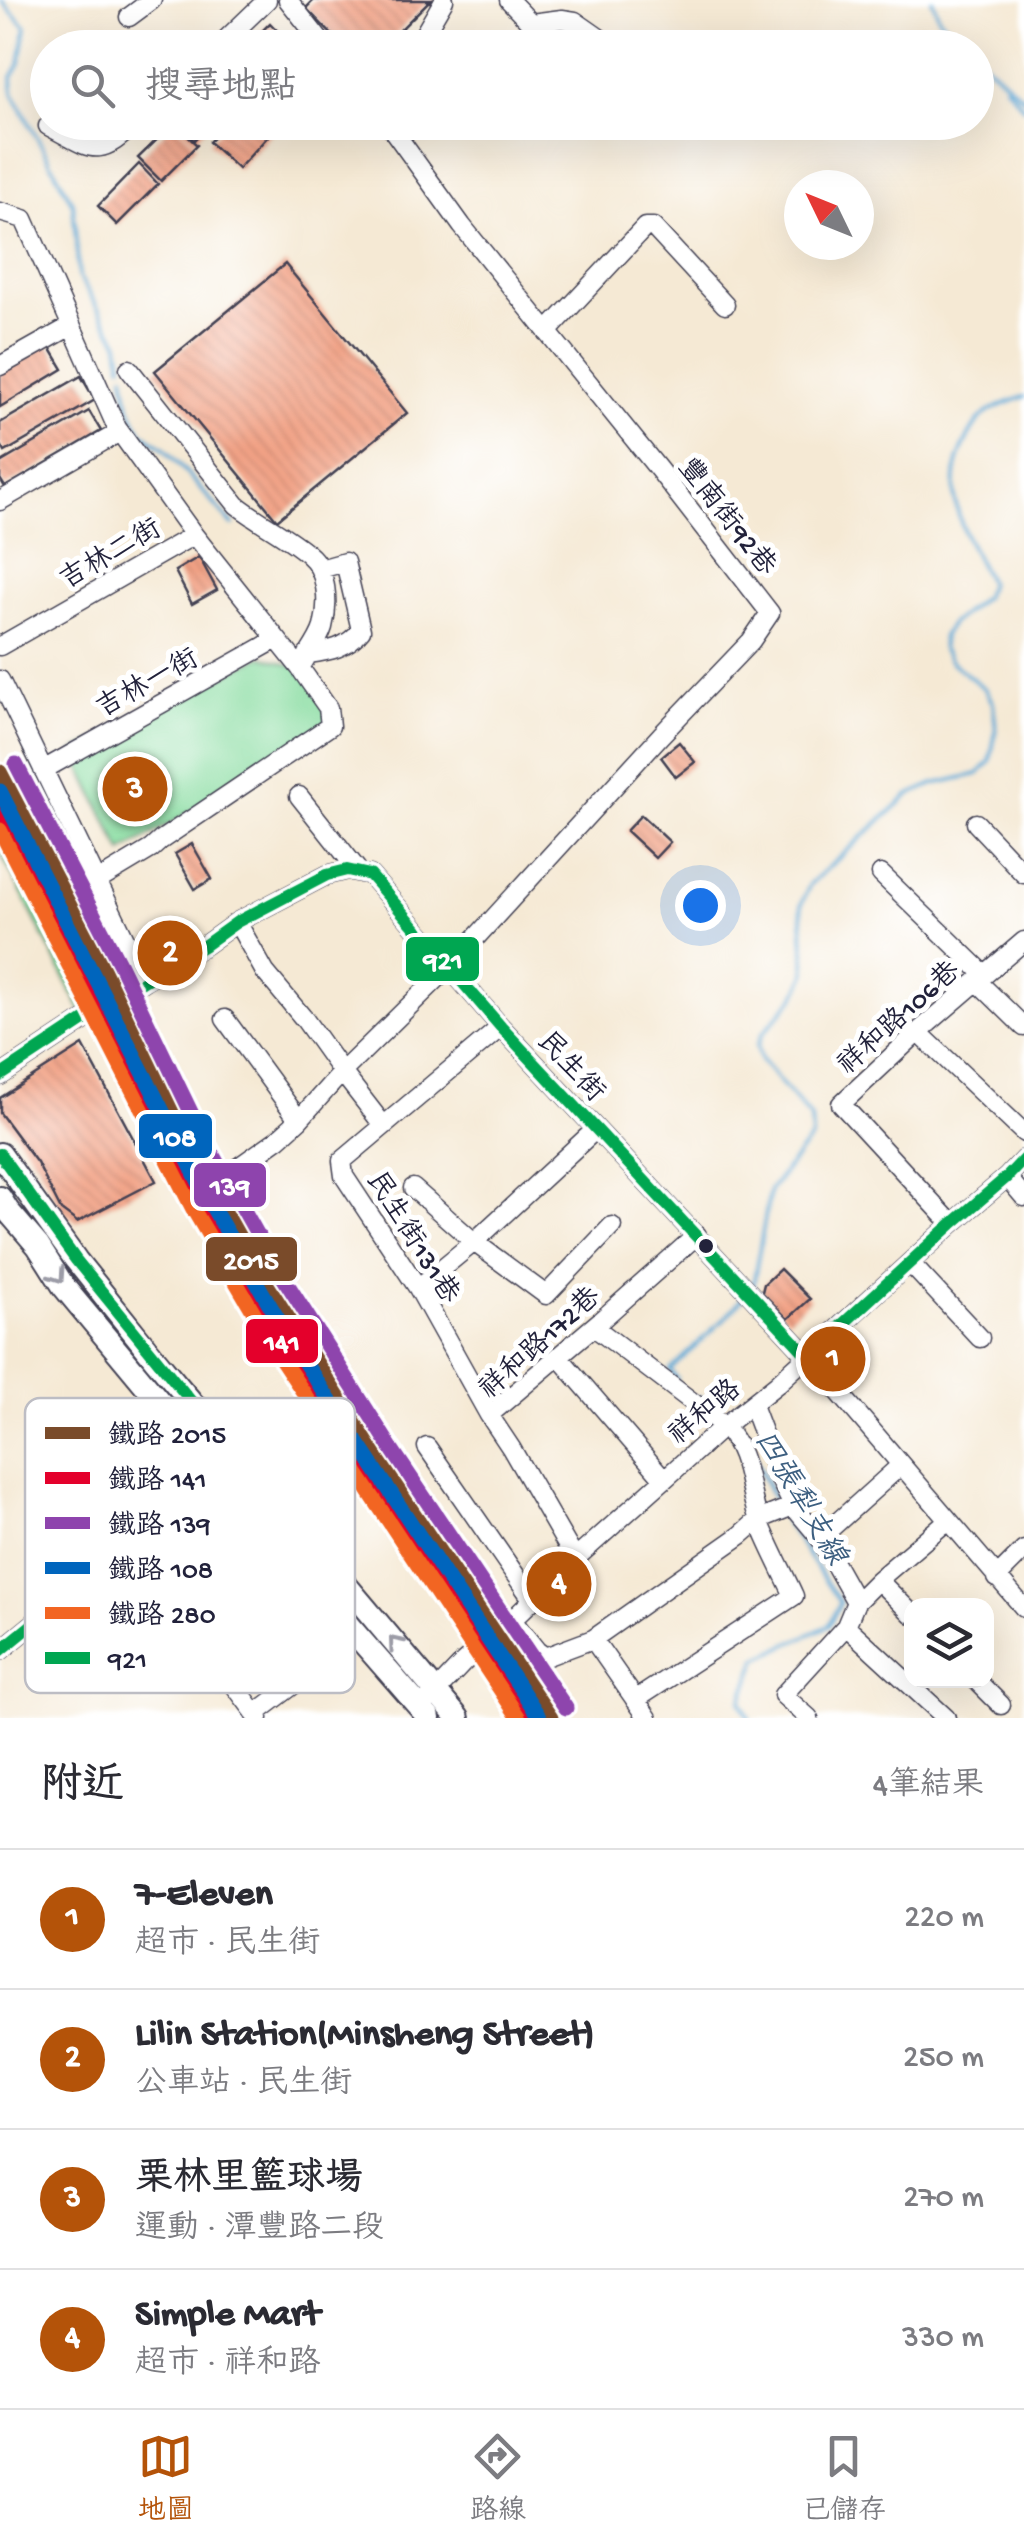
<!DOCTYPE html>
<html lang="zh-TW">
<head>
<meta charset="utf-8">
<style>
  body { margin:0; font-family:"Gochi Hand","LXGW WenKai TC",sans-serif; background:#f7f7f7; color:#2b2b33 }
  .controls { position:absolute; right:30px; bottom:30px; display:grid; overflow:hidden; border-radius:20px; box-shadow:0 10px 40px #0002 }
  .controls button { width:90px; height:90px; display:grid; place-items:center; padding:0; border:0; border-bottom:2px solid #e1e1e2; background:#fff; color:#2b2b33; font:50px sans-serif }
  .compass { position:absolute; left:784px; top:170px; width:90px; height:90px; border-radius:50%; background:#fff; box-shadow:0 10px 40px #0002; rotate:313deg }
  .you { position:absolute; left:700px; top:905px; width:35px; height:35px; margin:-25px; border:8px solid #fff; border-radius:50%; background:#1a73e8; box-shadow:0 0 0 15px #1a73e833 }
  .badge { display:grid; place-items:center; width:65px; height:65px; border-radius:50%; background:#b45309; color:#fff; font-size:32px; font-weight:700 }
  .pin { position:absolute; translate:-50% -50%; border:5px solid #fff; box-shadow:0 2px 10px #0006 }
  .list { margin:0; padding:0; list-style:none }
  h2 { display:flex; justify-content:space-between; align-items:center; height:130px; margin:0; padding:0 40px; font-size:42px }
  h2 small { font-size:32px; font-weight:400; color:#7c7c81 }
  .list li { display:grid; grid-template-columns:65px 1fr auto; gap:30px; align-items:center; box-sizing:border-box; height:140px; padding:0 40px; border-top:2px solid #e1e1e2 }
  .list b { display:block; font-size:38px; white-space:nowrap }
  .list p { margin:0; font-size:32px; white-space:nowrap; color:#7c7c81 }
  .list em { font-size:32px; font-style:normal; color:#7c7c81 }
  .icon { flex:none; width:55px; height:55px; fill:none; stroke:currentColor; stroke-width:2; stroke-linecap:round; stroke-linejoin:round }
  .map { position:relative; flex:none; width:1024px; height:1718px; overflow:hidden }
  .search { position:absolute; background:#fff; box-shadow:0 10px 40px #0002; left:30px; right:30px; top:30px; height:110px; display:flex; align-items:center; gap:25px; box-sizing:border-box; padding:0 35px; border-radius:55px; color:#7c7c81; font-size:38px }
  .sheet { height:690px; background:#fff }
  nav { display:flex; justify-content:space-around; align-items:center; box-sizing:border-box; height:140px; border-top:2px solid #e1e1e2; background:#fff; font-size:28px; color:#7c7c81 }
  nav a { display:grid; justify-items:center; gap:5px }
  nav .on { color:#b45309 }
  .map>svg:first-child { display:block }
</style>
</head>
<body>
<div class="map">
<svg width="1024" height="1718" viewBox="0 0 1024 1718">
  <defs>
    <pattern id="building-back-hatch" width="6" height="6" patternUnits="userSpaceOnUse" patternTransform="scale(2.5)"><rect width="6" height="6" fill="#f2a285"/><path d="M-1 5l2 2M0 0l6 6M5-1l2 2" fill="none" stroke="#cf8b74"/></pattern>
  </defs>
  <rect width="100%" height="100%" fill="#fff"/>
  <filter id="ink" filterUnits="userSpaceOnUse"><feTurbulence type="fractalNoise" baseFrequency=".01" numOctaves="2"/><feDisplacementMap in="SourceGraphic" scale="20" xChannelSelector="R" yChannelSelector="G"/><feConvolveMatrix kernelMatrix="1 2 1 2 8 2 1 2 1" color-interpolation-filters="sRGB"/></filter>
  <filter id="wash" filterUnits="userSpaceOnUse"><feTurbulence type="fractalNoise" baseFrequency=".0048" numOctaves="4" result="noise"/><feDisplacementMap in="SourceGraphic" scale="40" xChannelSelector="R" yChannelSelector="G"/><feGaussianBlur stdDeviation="2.25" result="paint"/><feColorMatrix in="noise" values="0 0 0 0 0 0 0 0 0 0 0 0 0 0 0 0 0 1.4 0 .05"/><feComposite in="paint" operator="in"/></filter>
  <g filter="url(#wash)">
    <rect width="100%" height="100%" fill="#f5e9d4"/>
    <path fill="#85db9e" stroke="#547e6c" stroke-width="2.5" d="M262,656L300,668L340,723L122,852L73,752Z
      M6,815L101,1006L84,1016L0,851V816Z"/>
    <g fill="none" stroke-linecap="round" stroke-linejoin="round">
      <path stroke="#5da9d5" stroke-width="4" d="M1,0L26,27L20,63L12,77L13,93L73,204L79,277L119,343L122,365
        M932,0L940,19L969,48
        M976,55L1024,98
        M1005,85L1024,108
        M124,375L129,406L141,432L164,448L233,525
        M753,1285L770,1190L812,1137L811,1118L761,1060L757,1046L763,1033L795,997L806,974L801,905L810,884L909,795L934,784L978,774L990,762L996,730L993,703L985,689L950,661L942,648L943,635L951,624L984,597L989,583C968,541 941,498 962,450C979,413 986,410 1024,397
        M677,1379L670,1370L727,1316L744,1296
        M700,1397L724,1415
        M740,1434L746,1441L777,1505
        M749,1718L741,1702L758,1658L828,1626L840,1603L783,1518"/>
    </g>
    <g id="blocks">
      <path fill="url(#building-back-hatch)" d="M314,0H443L437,9L429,1L395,35L403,43L399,48H345L306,8Z
        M270,23L292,46L290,48H245Z
        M177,122H212L194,140Z
        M228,122H281L238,169L209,142Z
        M174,123L197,145L161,181L138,158Z
        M139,164L158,184L117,225L98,206Z
        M285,264L407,413L277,520L155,371Z
        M48,344L63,369L0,407V373Z
        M81,376L95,400L5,452L0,443V423Z
        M89,411L101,431L5,487L0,479V463Z
        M199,557L217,590L192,604L175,571Z
        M679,742L695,762L676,777L661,757Z
        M641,815L670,842L655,858L626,831Z
        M192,844L212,879L195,889L175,854Z
        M83,1045L156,1181L77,1222L61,1210L37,1163L0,1113V1098Z
        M780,1269L810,1299L788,1319L762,1292L764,1284Z"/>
    </g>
  </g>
  <g filter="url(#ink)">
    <use href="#blocks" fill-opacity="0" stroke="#424052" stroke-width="2.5"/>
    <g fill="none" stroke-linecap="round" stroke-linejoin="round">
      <g stroke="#424052" stroke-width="21">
        <path id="minor" d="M288,0L326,48
          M509,0L531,23L562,19L575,21L608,44L660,48
          M129,17L152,0
          M217,48L267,0
          M416,48L444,0
          M48,126C93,149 96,161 137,122
          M0,212L24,219L117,428L194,535L300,668L328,708L330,726L161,840L151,849L96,882
          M547,332L645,227H653L725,305
          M0,366L71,326
          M129,369L237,505C260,523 287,536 308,554C328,570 329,604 323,627C319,641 307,655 300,668
          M0,501L118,433L117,428
          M0,646L194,535
          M308,654C330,651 347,648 361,630L345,562L320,569
          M0,680L145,980
          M43,770L275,640
          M299,796L360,873
          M976,823L1024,874
          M881,874L984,974
          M237,922L265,972L305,1020L342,1072L383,1125
          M977,981L1024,1027
          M225,1019L299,1120
          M501,1027L342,1161L344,1176L418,1288L489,1415L511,1448L575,1559
          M918,1032L1024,1133
          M0,1076L145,980L205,945L237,922L327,875L347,870L370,875L501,1027L808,1356L1024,1608
          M230,1173L278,1139L299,1120L342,1072L449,967L661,735L751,641L770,613L659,470L462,226L387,122
          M1007,1177L1024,1197
          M413,1188L474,1242L546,1295L612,1226
          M952,1224L841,1104L918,1032L1024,941
          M910,1263L980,1338
          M418,1288L474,1242L596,1129
          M594,1327L724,1426C750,1454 747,1489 760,1523C770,1548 783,1572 794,1596L635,1700
          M559,1357L664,1479
          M752,1405L779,1477L793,1506L820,1538L856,1602
          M489,1415L600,1321L697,1235
          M427,1447L532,1599
          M820,1538L901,1465
          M104,1565L217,1662L259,1718
          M996,1578L1024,1550
          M878,1580L912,1614
          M512,1620L537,1651L545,1657L593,1639L741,1535L758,1520L793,1506
          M846,1626L946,1718
          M593,1639L648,1718
          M0,1651L218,1473L234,1454
          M976,1680L1001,1705
          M428,1700L464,1662L512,1620L575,1559L724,1426L777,1384L952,1224L1007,1177L1024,1159
          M255,1714L358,1636
          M809,1718L783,1695L846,1626L856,1602L878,1580L947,1521"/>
      </g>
      <g stroke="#424052" stroke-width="26">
        <path id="major" d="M0,1154L76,1260L155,1359L458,1718
          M0,1198L8,1211L38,1246L64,1287L285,1553L429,1718"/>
      </g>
      <use href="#minor" stroke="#fff" stroke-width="18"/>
      <use href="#major" stroke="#fff" stroke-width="22"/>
      <g stroke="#fff" stroke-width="20">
        <path id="bus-1" d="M0,1076L145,980L205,945L237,922L327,875L347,870L370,875L501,1027L808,1356
          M0,1154L76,1260L234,1454L218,1473L0,1651
          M808,1356L952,1224L1007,1177L1024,1159"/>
      </g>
      <use href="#bus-1" stroke="#00a651" stroke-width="12"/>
      <g stroke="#fff" stroke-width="22">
        <path id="rail-1" d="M0,772L104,971L189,1148L254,1264L378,1460L551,1718"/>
      </g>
      <g stroke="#fff" stroke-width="22">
        <path id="rail-2" d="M0,810L88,979L174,1157L239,1273L363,1470L530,1718"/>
      </g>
      <g stroke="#fff" stroke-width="22">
        <path id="rail-3" d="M16,764L119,963L205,1141L269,1255L393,1451L566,1708"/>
      </g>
      <g stroke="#fff" stroke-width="22">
        <path id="rail-4" d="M0,791L208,1200L297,1351L540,1718"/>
      </g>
      <g stroke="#fff" stroke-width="22">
        <path id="rail-5" d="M0,830L193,1209L282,1360L519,1718"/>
      </g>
      <use href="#rail-1" stroke="#7a4b2a" stroke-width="15"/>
      <use href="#rail-2" stroke="#e4002b" stroke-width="15"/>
      <use href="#rail-3" stroke="#8e44ad" stroke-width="15"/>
      <use href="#rail-4" stroke="#0065bd" stroke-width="15"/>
      <use href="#rail-5" stroke="#f26522" stroke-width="15"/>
    </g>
    <defs><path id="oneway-chevron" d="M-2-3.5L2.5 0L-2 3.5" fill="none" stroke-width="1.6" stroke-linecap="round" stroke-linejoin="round" transform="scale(2.5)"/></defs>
    <g stroke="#9c9ca7">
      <use href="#oneway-chevron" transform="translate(58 1276) rotate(56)"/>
      <use href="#oneway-chevron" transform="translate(395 1643) rotate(-130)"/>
    </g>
  </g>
  <circle fill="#22223b" stroke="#fff" stroke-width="4" cx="706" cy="1246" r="9"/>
  <g text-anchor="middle" stroke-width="10" stroke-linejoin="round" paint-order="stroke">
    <g font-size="28" fill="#22223b" stroke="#fff">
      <text transform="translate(729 515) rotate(52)" y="10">豐南街92巷</text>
      <text transform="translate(109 552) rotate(-30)" y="10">吉林二街</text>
      <text transform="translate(146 681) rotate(-29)" y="10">吉林一街</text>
      <text transform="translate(897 1016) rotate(-42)" y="10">祥和路106巷</text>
      <text transform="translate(573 1065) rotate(47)" y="10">民生街</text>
      <text transform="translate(415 1236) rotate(58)" y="10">民生街131巷</text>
      <text transform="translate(538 1341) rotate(-42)" y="10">祥和路172巷</text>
      <text transform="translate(703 1410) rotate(-40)" y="10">祥和路</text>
    </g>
    <g font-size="30" font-style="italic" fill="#3d5f80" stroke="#fff">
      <text transform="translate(802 1497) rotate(59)" y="10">四張犁支線</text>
    </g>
  </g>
  <rect x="25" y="1398" width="330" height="295" rx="15" fill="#fff" stroke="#bdbdc4" stroke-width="2.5"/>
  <rect x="45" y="1427" width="45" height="12" fill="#7a4b2a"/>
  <rect x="45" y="1472" width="45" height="12" fill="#e4002b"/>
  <rect x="45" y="1517" width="45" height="12" fill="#8e44ad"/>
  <rect x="45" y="1562" width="45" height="12" fill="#0065bd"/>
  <rect x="45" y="1607" width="45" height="12" fill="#f26522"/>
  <rect x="45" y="1652" width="45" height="12" fill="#00a651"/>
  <g font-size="28" fill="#22223b">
    <text x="108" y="1443">鐵路 2015</text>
    <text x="108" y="1488">鐵路 141</text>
    <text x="108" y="1533">鐵路 139</text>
    <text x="108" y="1578">鐵路 108</text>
    <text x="108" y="1623">鐵路 280</text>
    <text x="108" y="1668">921</text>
  </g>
  <g stroke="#fff" stroke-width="4">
    <rect x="404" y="935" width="77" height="48" rx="10" fill="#00a651"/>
    <rect x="137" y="1112" width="77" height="48" rx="10" fill="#0065bd"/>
    <rect x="192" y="1161" width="76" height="48" rx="10" fill="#8e44ad"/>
    <rect x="204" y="1235" width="95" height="48" rx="10" fill="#7a4b2a"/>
    <rect x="244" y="1317" width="76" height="48" rx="10" fill="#e4002b"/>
  </g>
  <g font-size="28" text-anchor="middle" font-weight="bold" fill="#fff">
    <text x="443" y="969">921</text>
    <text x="175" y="1146">108</text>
    <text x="230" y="1195">139</text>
    <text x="251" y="1269">2015</text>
    <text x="282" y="1351">141</text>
  </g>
</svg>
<div class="controls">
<button><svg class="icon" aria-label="layers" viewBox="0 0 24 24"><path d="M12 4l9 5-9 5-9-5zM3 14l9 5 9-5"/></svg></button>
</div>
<svg class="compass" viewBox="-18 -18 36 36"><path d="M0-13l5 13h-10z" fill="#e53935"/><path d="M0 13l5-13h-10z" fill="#7c7c81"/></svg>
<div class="you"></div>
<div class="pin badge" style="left:833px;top:1359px">1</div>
<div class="pin badge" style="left:170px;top:953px">2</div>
<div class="pin badge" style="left:135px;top:789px">3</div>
<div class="pin badge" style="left:559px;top:1584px">4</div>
<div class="search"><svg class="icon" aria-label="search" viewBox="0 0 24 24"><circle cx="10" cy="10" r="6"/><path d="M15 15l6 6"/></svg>搜尋地點</div>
</div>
<section class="sheet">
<h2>附近<small>4筆結果</small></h2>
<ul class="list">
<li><span class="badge">1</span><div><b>7-Eleven</b><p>超市 · 民生街</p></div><em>220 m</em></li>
<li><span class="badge">2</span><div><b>Lilin Station(Minsheng Street)</b><p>公車站 · 民生街</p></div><em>250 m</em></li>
<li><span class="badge">3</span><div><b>栗林里籃球場</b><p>運動 · 潭豐路二段</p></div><em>270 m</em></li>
<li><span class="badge">4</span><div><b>Simple Mart</b><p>超市 · 祥和路</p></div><em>330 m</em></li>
</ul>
</section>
<nav>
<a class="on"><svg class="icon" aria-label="map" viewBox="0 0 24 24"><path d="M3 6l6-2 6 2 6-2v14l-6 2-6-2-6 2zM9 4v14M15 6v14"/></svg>地圖</a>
<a><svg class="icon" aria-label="directions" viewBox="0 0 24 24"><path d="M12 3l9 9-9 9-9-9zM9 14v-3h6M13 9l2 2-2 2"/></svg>路線</a>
<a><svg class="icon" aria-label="saved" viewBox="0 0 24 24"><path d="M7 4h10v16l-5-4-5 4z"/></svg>已儲存</a>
</nav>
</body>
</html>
